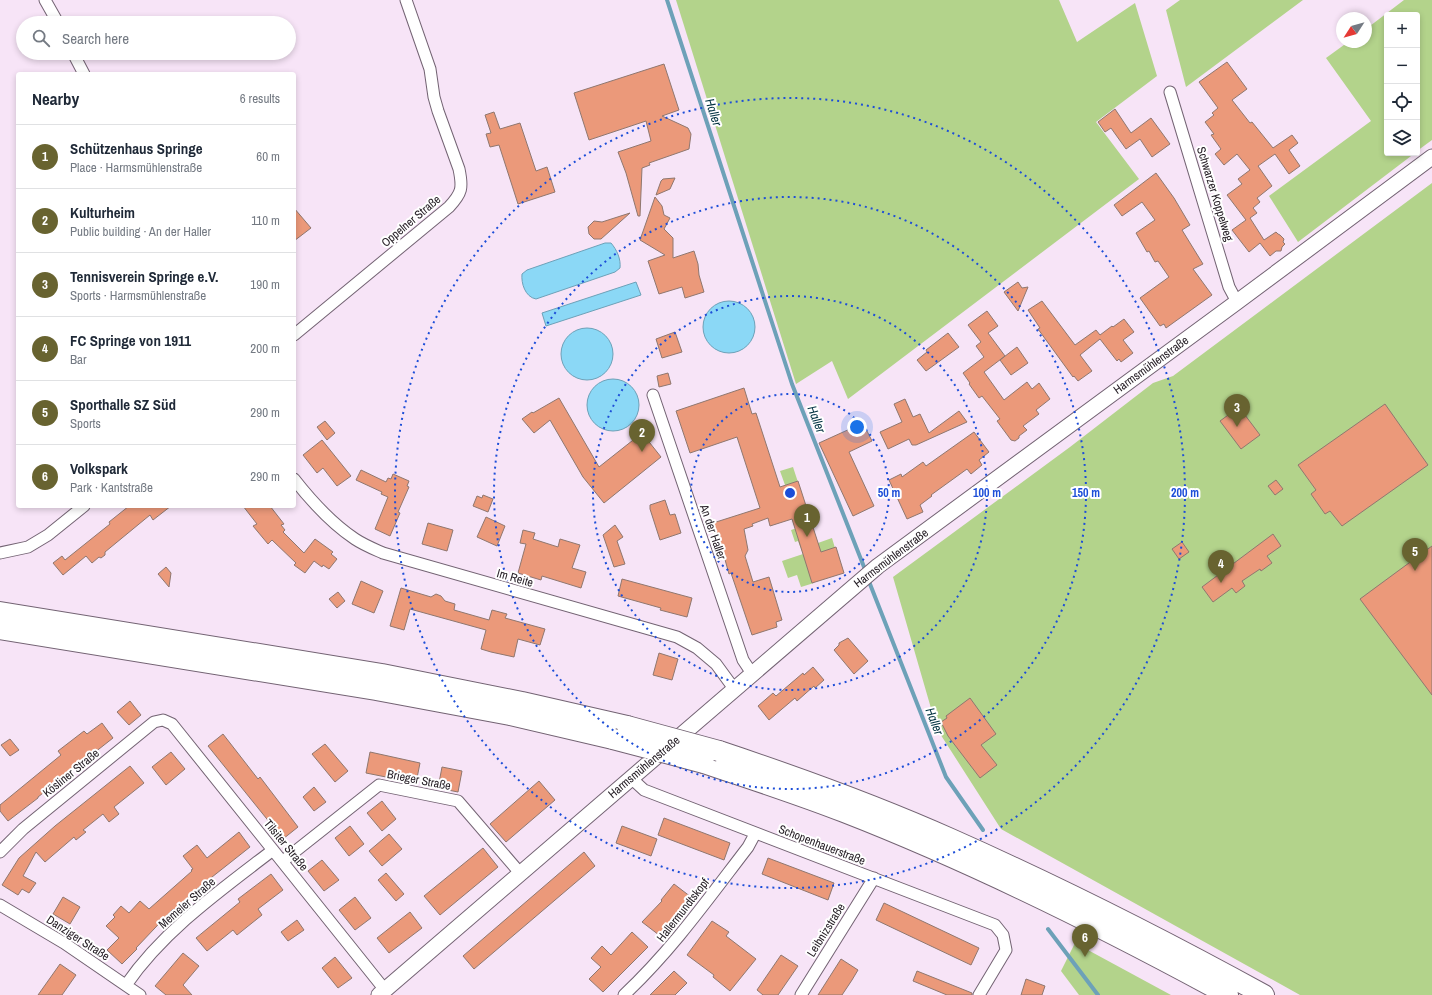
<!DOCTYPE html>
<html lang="en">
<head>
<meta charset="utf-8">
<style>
  body { margin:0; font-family:"Archivo Narrow",sans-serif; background:#f6f6f7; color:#1f2937 }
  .controls { position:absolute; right:12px; top:12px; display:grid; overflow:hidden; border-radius:4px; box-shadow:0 2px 6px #0003 }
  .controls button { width:36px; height:36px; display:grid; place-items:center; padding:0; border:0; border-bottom:1px solid #e0e1e3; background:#fff; color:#1f2937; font:20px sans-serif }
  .compass { position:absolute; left:1336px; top:12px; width:36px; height:36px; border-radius:50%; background:#fff; box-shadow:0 2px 6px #0003; rotate:234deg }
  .you { position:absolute; left:857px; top:427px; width:14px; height:14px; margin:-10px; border:3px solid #fff; border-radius:50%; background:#1a73e8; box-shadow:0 0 0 6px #1a73e833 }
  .badge { display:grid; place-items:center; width:26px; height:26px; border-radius:50%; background:#686330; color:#fff; font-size:13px; font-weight:700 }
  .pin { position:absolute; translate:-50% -33px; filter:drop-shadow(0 1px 2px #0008) }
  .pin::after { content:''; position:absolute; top:21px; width:14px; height:12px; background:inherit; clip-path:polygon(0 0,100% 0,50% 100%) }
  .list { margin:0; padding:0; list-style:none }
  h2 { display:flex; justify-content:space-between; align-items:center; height:52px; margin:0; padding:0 16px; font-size:17px }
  h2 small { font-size:13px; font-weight:400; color:#747a83 }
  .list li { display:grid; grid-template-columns:26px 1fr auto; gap:12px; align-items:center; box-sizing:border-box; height:64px; padding:0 16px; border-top:1px solid #e0e1e3 }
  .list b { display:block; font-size:15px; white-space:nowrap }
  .list p { margin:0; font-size:13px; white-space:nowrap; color:#747a83 }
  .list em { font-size:13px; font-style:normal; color:#747a83 }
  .icon { flex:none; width:22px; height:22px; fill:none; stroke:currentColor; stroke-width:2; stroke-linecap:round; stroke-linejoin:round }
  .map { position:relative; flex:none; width:1432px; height:995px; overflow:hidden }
  .search { position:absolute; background:#fff; box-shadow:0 2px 6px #0003; left:16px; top:16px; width:280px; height:44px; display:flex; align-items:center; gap:10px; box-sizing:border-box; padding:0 14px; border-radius:22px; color:#747a83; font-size:15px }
  .panel { position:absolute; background:#fff; box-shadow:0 2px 6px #0003; left:16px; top:72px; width:280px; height:436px; border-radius:4px }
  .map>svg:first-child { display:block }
</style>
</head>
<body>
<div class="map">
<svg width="1432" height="995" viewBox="0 0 1432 995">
  <rect width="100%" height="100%" fill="#f7e4f7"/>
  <path fill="#b3d38b" d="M676,0H1059L1077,42L1135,3L1157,76L1096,122L1139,179L848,399L832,361L796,384Z
    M1180,0H1303L1186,87L1166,10Z
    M1404,0H1432V140L1417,151V15H1387V153H1415L1298,242L1269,196L1371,121L1326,58L1348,42H1366V29Z
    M1432,183V995H1300L1001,829L937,729L893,577L1070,447L1153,383L1173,376Z
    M793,467L818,543L832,538L838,558L809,568L814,583L801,587L797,575L788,578L782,561L803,554L798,541L795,542L791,530L800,527L780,471Z
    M1075,943L1171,995H1079L1061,971Z"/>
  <path fill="#8bd8f6" stroke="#6da1b8" d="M605,243H611C617,250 621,259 620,268L615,272L536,299C525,297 521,283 522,274L527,270Z
    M636,282L641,295L546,326L542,313Z
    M703 327a26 26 0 1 1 52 0a26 26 0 1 1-52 0Z
    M561 354a26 26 0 1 1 52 0a26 26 0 1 1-52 0Z
    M587 405a26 26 0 1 1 52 0a26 26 0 1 1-52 0Z"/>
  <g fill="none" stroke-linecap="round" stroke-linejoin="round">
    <path stroke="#6da1b8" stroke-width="4" d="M667,0L792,384L866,572
      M868,579L946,777L983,830
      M1048,929L1098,995"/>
  </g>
  <path fill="#eb997a" stroke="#8f776f" d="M1227,62L1247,89L1232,100L1250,123L1252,122L1273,148L1292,135L1298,143L1289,150L1300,166L1289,174L1275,154L1258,166L1272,186L1257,198L1260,202L1253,208L1257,213L1250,218L1264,240L1276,232L1278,234L1280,235L1284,239L1283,242L1285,244L1282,247L1281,251H1276L1270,256L1260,243L1249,252L1232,230L1246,220L1227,195L1242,184L1238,179L1250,170L1237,154L1224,165L1215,154L1221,149L1211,135L1214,134L1205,122L1214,115L1212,113L1218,108L1199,82Z
    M664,64L679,110L662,116L688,128L691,134L689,149L649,163L650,165L642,168L640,216H638L626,173L618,152L651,141L646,121L589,140L574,93Z
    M1115,109L1131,133L1151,118L1170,144L1152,157L1140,139L1126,149L1111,128L1105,132L1098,122Z
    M494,112L500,129L520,123L536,171L547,167L555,192L518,204L499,145L490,147L486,134L491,133L485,115Z
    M1156,173L1174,198L1190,225L1182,230L1203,264L1193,269L1212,295L1166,328L1164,324L1160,326L1140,298L1169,277L1158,261L1155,262L1149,251L1147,252L1136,233L1155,220L1142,202L1122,216L1114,205Z
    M675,178L670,189L656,195L661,181L663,179Z
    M655,197L662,206L664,215L670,218L664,229L673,238V258L694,251L698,264L699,275L704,292L685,298L682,287L659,294L648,261L665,255L640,240Z
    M294,208L311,228L294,241Z
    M630,213L601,239H594L589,234L588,227L594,221L602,222Z
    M1018,282L1022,288L1028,287L1018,311L1004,292Z
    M1042,301L1075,345L1096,330L1100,335L1112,326L1113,327L1124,319L1134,332L1123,340L1133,353L1121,362L1119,359L1117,361L1100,339L1080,355L1092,371L1078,381L1074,376L1073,377L1038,329L1040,328L1028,310Z
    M987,311L998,326L988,333L1005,356L984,372L1004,400L1027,382L1032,389L1039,383L1050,399L1036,410L1039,414L1023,426L1027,430L1019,436V438L1015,441L1011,440L997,421L1000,419L982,396L979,398L969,384L970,383L963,373L984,357L976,346L981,342L968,325Z
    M675,332L682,352L662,358L656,339Z
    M948,333L959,347L926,371L917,360L927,352L926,350Z
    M1017,347L1028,363L1011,375L1000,360Z
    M668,373L671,384L659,387L657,376Z
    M744,388L752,414L756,413L780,487L798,481L821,552L836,547L844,573L812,583L792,519L770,526L768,518L752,524L753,526L744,529L748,550L745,556L753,582L769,577L782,620L776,622L777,627L752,635L731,573L729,574L719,538H718L713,523L760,508L737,437L690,453L676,411Z
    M559,398L599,467L642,433L661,457L604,503L583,477L550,420L534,433L522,419L532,412L533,413Z
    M905,399L913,417L920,414L929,433L959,411L967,422L916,445H912L909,439L888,449L880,432L902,422L894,404Z
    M1385,404L1428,465L1342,526L1330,511L1325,514L1311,494L1316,490L1298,465Z
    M1239,407L1260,435L1241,449L1220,421Z
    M325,421L335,433L327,440L317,427Z
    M863,423L872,441L849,452L874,506L853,516L819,443Z
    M974,432L989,452L979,460L982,465L971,474L967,469L931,495L932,496L920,505L923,512L907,519L889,480L901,474L902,477L923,462L926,466Z
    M322,440L351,476L337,486L323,468L317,473L303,455Z
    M361,470L386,482L388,478L391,479L393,474L409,481L407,486L409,487L398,512L400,513L390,536L375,529L388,497L381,494L382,492L356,480Z
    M1276,480L1283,489L1275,495L1268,486Z
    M483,495L493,499L488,512L473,506L477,496L482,498Z
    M665,500L670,515L675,514L681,533L660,540L650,509V505Z
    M129,506H171L153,520L150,515L105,552V555L101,558L99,557L92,563L86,556L63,575L53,563L62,556L65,560L110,524L109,522Z
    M243,506H270L284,524L281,525L285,530L283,532L304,553L315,539L333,552L331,554L337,559L329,569L323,565L322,567L314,561L305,573L294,565L296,563L272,540L268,544L253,526L257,524Z
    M486,517L505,526L497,546L477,537Z
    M428,523L453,530L447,551L422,544Z
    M615,525L623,537L617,541L625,564L614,567L603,535Z
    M523,530L535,533L533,539L558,547L560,539L580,545L572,568L586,572L581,588L542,576L541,580L518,573L526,544L520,543Z
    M1273,534L1281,546L1267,556L1272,563L1261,571L1260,569L1242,581L1245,586L1236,593L1232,588L1213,602L1202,587Z
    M1182,542L1189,552L1179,559L1172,549Z
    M1432,546V695L1360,599Z
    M166,567L171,573L169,587L158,574Z
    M622,579L692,598L687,617L660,610L661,608L618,596Z
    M361,581L383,591L374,613L352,604Z
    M401,588L431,597L436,594L441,596L445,601L455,604L454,610L489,620L492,610L507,614L505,618L545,629L540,645L518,639L514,657L491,652L481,649L486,630L410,609L404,630L390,626Z
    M338,592L345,601L337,608L329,599Z
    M848,638L868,661L854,674L834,650L839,645V643Z
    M659,653L678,659L672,680L653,675Z
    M813,667L824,680L815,688L814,686L797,701L795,698L769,720L758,706L773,693L776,696L803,673L804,675Z
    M970,698L996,734L981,745L997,765L980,778L948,736L941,722L947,718L946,716Z
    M130,701L141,715L129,725L117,712Z
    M102,723L113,738L38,797V798L8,821L0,811V805L61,755L58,751L84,731L87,734Z
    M223,734L258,779L260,777L298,827L283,839L208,746Z
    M10,739L19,750L10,756L1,745Z
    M325,744L348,771L335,782L312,754Z
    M171,752L185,769L166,785L152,767Z
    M370,752L420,763L416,783L366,773Z
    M130,766L144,783L114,807L119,814L109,822L103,814L83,830L86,832L76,840L74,837L45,862L36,852L23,876L36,883L29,893L22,889L18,895L2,885L19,858L55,826Z
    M442,767L462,771L458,792L438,788Z
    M539,781L555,800L506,842L490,824Z
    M314,787L326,802L314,811L303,797Z
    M382,801L396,819L382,831L367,813Z
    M664,818L730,843L724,860L658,835Z
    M350,826L364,844L349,856L335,838Z
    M622,826L657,839L651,856L616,843Z
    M239,832L250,847L188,896L189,897L174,910L173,909L136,948L137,949L122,964L107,950L119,938L106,926L115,917L113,915L121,906L129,913L140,901L149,909L192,871L191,870L193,869L183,856L197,845L207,858Z
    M389,834L402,849L382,866L369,851Z
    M483,848L498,867L440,915L424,896Z
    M584,852L595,866L474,969L463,956Z
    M768,858L834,883L828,900L762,874Z
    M322,860L339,880L324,891L308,871Z
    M386,873L404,894L396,901L378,880Z
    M271,874L283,890L258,909L262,915L237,935L233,930L207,951L196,938L240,902L238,899Z
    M674,884L691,897L678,914L659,935L642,922L662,901L661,900Z
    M63,897L80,907L70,924L53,914Z
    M355,897L371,918L355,930L339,910Z
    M884,903L979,948L971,965L876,920Z
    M410,912L422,928L389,953L377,938Z
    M297,920L304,930L288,941L281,932Z
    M712,921L729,932L726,936L756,959L730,991L713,977L714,975L687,955Z
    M632,932L648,947L603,992L589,979L601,967L591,958L602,946L611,955Z
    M183,953L199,966L183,985L192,995H166L155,986Z
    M781,955L798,966L778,995H763L757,990Z
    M335,957L352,978L338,988L322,968Z
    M841,959L858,970L852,980L842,995H818Z
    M60,964L76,975L62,995H38Z
    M674,971L687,983L675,995H650Z
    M917,971L972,993V995H947L913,981Z
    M1026,979L1045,986L1042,995H1021Z"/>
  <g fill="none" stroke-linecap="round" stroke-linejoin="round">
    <g stroke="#736373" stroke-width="13">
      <path id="street" d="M45,0L58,23
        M73,53L84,74
        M1170,92L1229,287L1237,302
        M294,335L449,207C462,193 463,188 459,169L438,111L434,97L430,69L406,0
        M653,395L743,660L753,675
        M294,479C312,502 331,523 355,539C364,545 374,549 383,553L677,637L697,648L716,664L735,690
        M0,553L28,547L48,535L84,506
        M631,778L644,790L995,925L1003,935L1006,950L979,995
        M0,852L23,829L154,722L163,720L172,724L385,990
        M283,861L379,785L458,801L520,873
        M0,905L64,943L140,995
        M126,985C164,930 221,890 273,850
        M624,995C672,950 708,899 748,847L755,834
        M801,995L874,878"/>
    </g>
    <g stroke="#736373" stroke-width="17">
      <path id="secondary" d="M379,995L878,566L1237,302L1432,157"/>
    </g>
    <g stroke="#736373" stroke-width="22">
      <path id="highway" d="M0,612L382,674L522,702L627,726
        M0,629L376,690L510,715L613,739
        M719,751C797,777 875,805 951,839C1057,886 1162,939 1264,995
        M704,763C751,779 798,794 844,812C975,863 1105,928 1228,995"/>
    </g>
    <use href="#street" stroke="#fff" stroke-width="11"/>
    <use href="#secondary" stroke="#fff" stroke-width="15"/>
    <use href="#highway" stroke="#fff" stroke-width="20"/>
    <g stroke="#736373" stroke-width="22" stroke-linecap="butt">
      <path id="highway-bridge" d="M627,726L719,751
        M613,739L704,763"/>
    </g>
    <use href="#highway-bridge" stroke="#fff" stroke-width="20"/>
  </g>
  <g fill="none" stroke="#1d4ed8" stroke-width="2" stroke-dasharray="2 4">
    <circle cx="790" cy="493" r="99"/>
    <circle cx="790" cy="493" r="197"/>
    <circle cx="790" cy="493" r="296"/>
    <circle cx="790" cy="493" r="395"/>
  </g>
  <g text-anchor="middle" stroke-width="4" stroke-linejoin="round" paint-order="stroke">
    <g font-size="12" fill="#282128" stroke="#fff">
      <text transform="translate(1215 194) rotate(73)" y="4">Schwarzer Koppelweg</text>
      <text transform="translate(411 221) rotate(-40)" y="4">Oppelner Straße</text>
      <text transform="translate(1151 365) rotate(-36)" y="4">Harmsmühlenstraße</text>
      <text transform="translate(713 532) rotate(71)" y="4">An der Haller</text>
      <text transform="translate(891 558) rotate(-37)" y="4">Harmsmühlenstraße</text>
      <text transform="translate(515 578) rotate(16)" y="4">Im Reite</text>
      <text transform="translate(644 767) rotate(-40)" y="4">Harmsmühlenstraße</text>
      <text transform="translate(71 773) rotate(-39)" y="4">Kösliner Straße</text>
      <text transform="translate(419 780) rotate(11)" y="4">Brieger Straße</text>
      <text transform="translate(286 845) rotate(51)" y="4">Tilsiter Straße</text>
      <text transform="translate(822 845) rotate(21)" y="4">Schopenhauerstraße</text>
      <text transform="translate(187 903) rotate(-41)" y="4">Memeler Straße</text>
      <text transform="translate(683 910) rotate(-52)" y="4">Hallermundtskopf</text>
      <text transform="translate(826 930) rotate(-58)" y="4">Leibnizstraße</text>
      <text transform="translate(78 938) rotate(33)" y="4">Danziger Straße</text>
    </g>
    <g font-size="13" font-style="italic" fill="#003140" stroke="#fff">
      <text transform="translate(714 112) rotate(72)" y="5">Haller</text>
      <text transform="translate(817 419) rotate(69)" y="5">Haller</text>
      <text transform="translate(935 721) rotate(69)" y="5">Haller</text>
    </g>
  </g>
  <circle cx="790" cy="493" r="6" fill="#1d4ed8" stroke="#fff" stroke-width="2"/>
  <g font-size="12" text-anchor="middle" font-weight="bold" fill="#1d4ed8" stroke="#fff" stroke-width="4" stroke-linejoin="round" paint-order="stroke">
    <text x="889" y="497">50 m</text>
    <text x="987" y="497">100 m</text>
    <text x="1086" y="497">150 m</text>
    <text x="1185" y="497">200 m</text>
  </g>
</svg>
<div class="controls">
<button>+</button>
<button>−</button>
<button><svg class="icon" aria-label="locate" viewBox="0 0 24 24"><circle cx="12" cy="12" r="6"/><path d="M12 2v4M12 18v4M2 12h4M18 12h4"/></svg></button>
<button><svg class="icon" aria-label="layers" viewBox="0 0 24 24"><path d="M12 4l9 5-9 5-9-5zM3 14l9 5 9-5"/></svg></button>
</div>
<svg class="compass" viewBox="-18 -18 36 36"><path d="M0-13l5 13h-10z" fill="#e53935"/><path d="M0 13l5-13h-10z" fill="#747a83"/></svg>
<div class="you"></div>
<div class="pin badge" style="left:807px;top:537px">1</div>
<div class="pin badge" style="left:642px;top:452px">2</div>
<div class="pin badge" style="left:1237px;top:427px">3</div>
<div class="pin badge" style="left:1221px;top:583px">4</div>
<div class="pin badge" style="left:1415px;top:571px">5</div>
<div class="pin badge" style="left:1085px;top:957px">6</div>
<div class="search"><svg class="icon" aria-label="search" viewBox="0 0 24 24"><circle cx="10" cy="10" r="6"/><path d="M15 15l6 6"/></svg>Search here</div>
<section class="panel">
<h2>Nearby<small>6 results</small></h2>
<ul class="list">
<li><span class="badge">1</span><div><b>Schützenhaus Springe</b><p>Place · Harmsmühlenstraße</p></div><em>60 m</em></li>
<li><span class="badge">2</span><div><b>Kulturheim</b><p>Public building · An der Haller</p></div><em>110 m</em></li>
<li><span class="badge">3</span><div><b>Tennisverein Springe e.V.</b><p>Sports · Harmsmühlenstraße</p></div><em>190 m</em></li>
<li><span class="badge">4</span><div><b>FC Springe von 1911</b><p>Bar</p></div><em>200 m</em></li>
<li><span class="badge">5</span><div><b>Sporthalle SZ Süd</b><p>Sports</p></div><em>290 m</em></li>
<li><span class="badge">6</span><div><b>Volkspark</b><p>Park · Kantstraße</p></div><em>290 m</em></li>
</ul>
</section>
</div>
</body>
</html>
